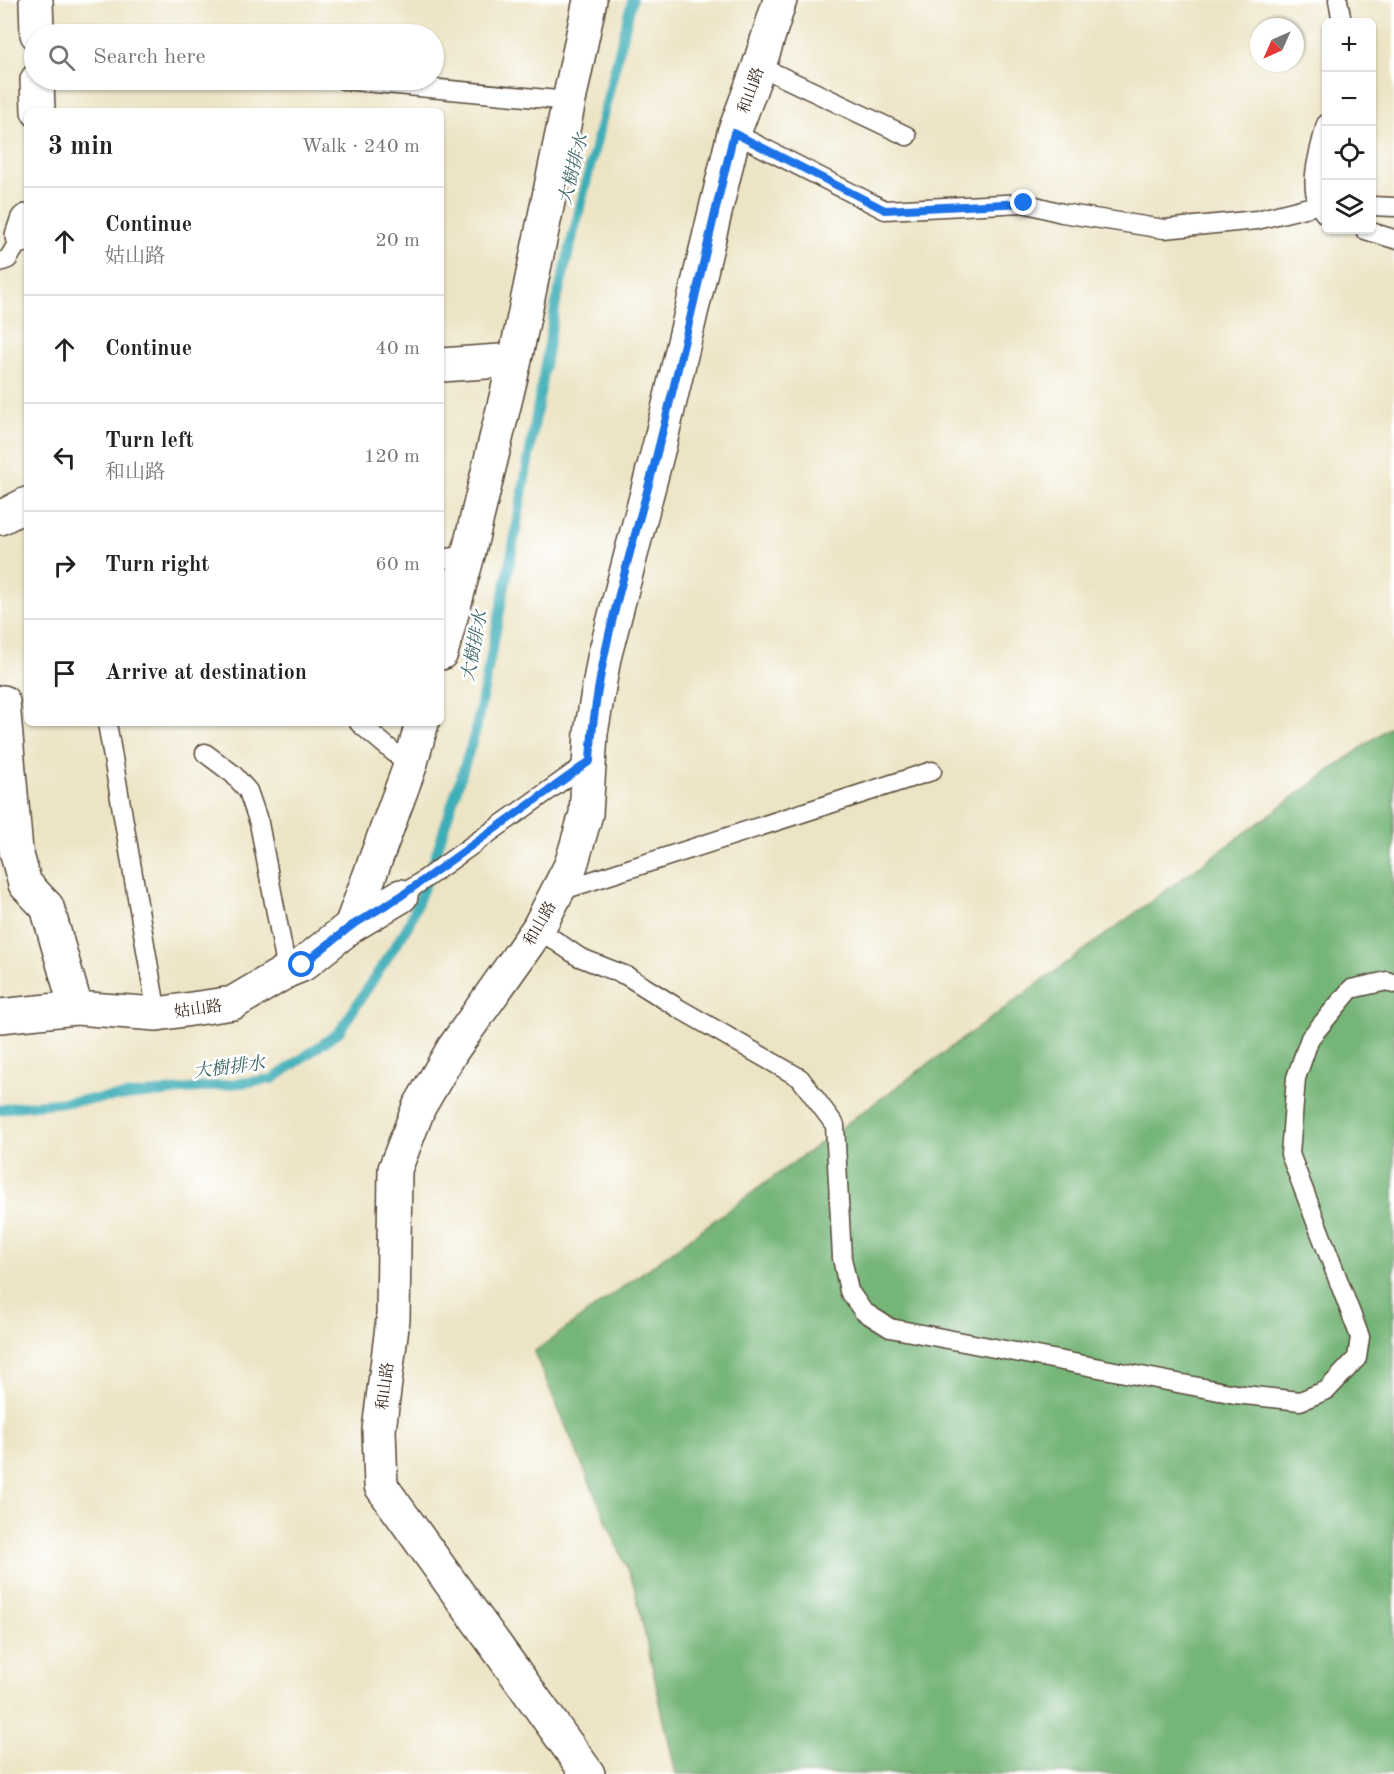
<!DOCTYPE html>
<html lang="en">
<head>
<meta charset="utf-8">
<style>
  body { margin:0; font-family:"Old Standard TT","Noto Serif TC",serif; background:#f2f2f2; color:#222 }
  .controls { position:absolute; right:18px; top:18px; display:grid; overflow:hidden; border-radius:9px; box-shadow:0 2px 4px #0004 }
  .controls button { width:54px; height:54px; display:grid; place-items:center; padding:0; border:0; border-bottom:2px solid #e0e0e0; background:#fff; color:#222; font:30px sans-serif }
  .compass { position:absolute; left:1250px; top:18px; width:54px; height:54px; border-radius:50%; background:#fff; box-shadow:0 2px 4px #0004; rotate:225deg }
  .stop { position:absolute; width:18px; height:18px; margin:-14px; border:4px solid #1a73e8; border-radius:50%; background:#fff }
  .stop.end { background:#1a73e8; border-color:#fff; box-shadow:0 2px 6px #0008 }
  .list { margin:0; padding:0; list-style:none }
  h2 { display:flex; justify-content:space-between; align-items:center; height:78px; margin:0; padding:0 24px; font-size:26px }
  h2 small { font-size:20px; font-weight:400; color:#767676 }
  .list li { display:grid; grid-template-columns:39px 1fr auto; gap:18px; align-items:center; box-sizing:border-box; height:108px; padding:0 24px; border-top:2px solid #e0e0e0 }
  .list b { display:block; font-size:22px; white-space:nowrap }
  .list p { margin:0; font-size:20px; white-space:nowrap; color:#767676 }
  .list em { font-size:20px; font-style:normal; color:#767676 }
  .icon { flex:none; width:33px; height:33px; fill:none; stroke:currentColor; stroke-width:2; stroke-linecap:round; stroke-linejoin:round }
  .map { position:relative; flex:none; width:1394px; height:1774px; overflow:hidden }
  .search { position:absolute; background:#fff; box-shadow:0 2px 4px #0004; left:24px; top:24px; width:420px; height:66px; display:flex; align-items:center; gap:15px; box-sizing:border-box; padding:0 21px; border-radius:33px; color:#767676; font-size:22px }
  .panel { position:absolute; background:#fff; box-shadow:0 2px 4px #0004; left:24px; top:108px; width:420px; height:618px; border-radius:9px }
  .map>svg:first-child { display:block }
</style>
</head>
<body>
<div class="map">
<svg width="1394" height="1774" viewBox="0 0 1394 1774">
  <rect width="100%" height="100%" fill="#fff"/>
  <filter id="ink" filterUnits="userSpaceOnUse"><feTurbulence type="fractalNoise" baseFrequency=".0167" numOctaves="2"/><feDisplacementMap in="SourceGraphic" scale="12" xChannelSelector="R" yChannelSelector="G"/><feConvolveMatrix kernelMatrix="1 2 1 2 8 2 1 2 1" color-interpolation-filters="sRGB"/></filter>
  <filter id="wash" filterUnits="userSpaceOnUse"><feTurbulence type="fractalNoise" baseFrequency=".008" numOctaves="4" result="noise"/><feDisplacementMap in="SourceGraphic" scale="24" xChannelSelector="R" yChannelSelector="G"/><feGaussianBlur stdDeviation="1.35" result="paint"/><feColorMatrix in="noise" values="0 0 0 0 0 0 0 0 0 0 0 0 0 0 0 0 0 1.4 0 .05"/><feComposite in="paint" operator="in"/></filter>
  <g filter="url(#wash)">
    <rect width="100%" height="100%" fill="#ede4c5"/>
    <path fill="#74b578" stroke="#58704b" stroke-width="1.5" d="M1394,724V1774H676L634,1585L534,1352Z"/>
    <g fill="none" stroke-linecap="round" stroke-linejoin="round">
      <path stroke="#3cadb7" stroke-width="10" d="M0,1110L15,1107L165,1092L273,1079L339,1032L408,926L428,878L475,733L512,552L556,303L632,0"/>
    </g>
  </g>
  <g filter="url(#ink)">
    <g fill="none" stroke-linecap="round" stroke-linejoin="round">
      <g stroke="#564637" stroke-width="21">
        <path id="lane" d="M1338,0L1342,22
          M759,66L907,136
          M343,80L569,101
          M734,133L885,210L1024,203L1062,213L1164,229L1257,220L1317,205L1326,206
          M1372,206L1394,207
          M1325,214C1304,190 1320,152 1326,124
          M1365,230L1394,239
          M0,262L8,259L22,236
          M441,559L468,555
          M107,723L157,1014
          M359,723L410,766
          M205,753L233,774L248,791L259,823L287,971
          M557,892L932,771
          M401,896L590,761
          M538,929L579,957L627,976L678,1008L800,1078L835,1125L842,1258L849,1291L863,1311L890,1328L1235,1394L1300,1401L1327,1390L1357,1358L1360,1337L1290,1154L1296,1078L1310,1038L1351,989L1387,981L1394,984"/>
      </g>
      <g stroke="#564637" stroke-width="36">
        <path id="street" d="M36,0L37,34
          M37,80L38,111
          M22,236L27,221
          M441,365L515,360
          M0,518L27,504
          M441,653L468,555L515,360L590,0
          M3,702L16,851L25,884L47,907L76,1008
          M351,926L410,766L422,723
          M0,1016L76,1008L157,1014L233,1003L287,971L302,965L351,926L401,896
          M588,1774L381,1486L379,1430L393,1319L395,1169L419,1107L453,1049L538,929L571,865L586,814L591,733L604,658L659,447L734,133L759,66L780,0"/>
      </g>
      <use href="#lane" stroke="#fff" stroke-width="18"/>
      <use href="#street" stroke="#fff" stroke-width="33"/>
    </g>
  </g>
  <g fill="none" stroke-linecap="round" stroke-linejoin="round" filter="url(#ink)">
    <path stroke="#1a73e8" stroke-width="8" d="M302,965L351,926L401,896L590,761C595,663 628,563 653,469C682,357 707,245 734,133L885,210L1024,203"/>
  </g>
  <g text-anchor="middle" stroke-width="5" stroke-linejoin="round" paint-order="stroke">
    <g font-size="16" fill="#3b2a1e" stroke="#fff">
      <text transform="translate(750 90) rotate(-70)" y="6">和山路</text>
      <text transform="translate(539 923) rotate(-60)" y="6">和山路</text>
      <text transform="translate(198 1008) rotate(-8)" y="6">姑山路</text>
      <text transform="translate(384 1386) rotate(-83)" y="6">和山路</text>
    </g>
    <g font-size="18" font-style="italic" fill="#3b6563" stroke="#fff">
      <text transform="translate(573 169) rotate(-76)" y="6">大樹排水</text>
      <text transform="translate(474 646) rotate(-79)" y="6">大樹排水</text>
      <text transform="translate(229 1067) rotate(-7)" y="6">大樹排水</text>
    </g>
  </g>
</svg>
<div class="controls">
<button>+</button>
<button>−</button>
<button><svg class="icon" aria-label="locate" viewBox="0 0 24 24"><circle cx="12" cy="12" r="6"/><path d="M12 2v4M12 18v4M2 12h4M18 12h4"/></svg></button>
<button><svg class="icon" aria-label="layers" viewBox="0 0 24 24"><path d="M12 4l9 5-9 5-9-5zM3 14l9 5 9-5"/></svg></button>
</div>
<svg class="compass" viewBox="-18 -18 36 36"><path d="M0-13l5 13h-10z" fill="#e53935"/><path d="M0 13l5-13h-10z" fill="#767676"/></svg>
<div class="stop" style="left:302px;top:965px"></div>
<div class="stop end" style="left:1024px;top:203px"></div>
<div class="search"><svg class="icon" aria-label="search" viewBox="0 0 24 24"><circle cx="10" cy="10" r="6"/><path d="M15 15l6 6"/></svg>Search here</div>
<section class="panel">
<h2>3 min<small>Walk · 240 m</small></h2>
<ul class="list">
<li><svg class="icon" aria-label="ahead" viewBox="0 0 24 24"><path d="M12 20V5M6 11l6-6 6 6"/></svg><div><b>Continue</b><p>姑山路</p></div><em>20 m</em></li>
<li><svg class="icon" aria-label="ahead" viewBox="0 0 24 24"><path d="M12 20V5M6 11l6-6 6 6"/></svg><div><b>Continue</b></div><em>40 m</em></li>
<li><svg class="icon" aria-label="left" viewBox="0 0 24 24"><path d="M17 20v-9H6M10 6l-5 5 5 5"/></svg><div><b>Turn left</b><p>和山路</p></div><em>120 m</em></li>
<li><svg class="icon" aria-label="right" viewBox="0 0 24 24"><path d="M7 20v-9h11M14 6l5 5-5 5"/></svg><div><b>Turn right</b></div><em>60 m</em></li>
<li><svg class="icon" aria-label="arrive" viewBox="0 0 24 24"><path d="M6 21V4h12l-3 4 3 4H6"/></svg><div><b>Arrive at destination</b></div></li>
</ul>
</section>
</div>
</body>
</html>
